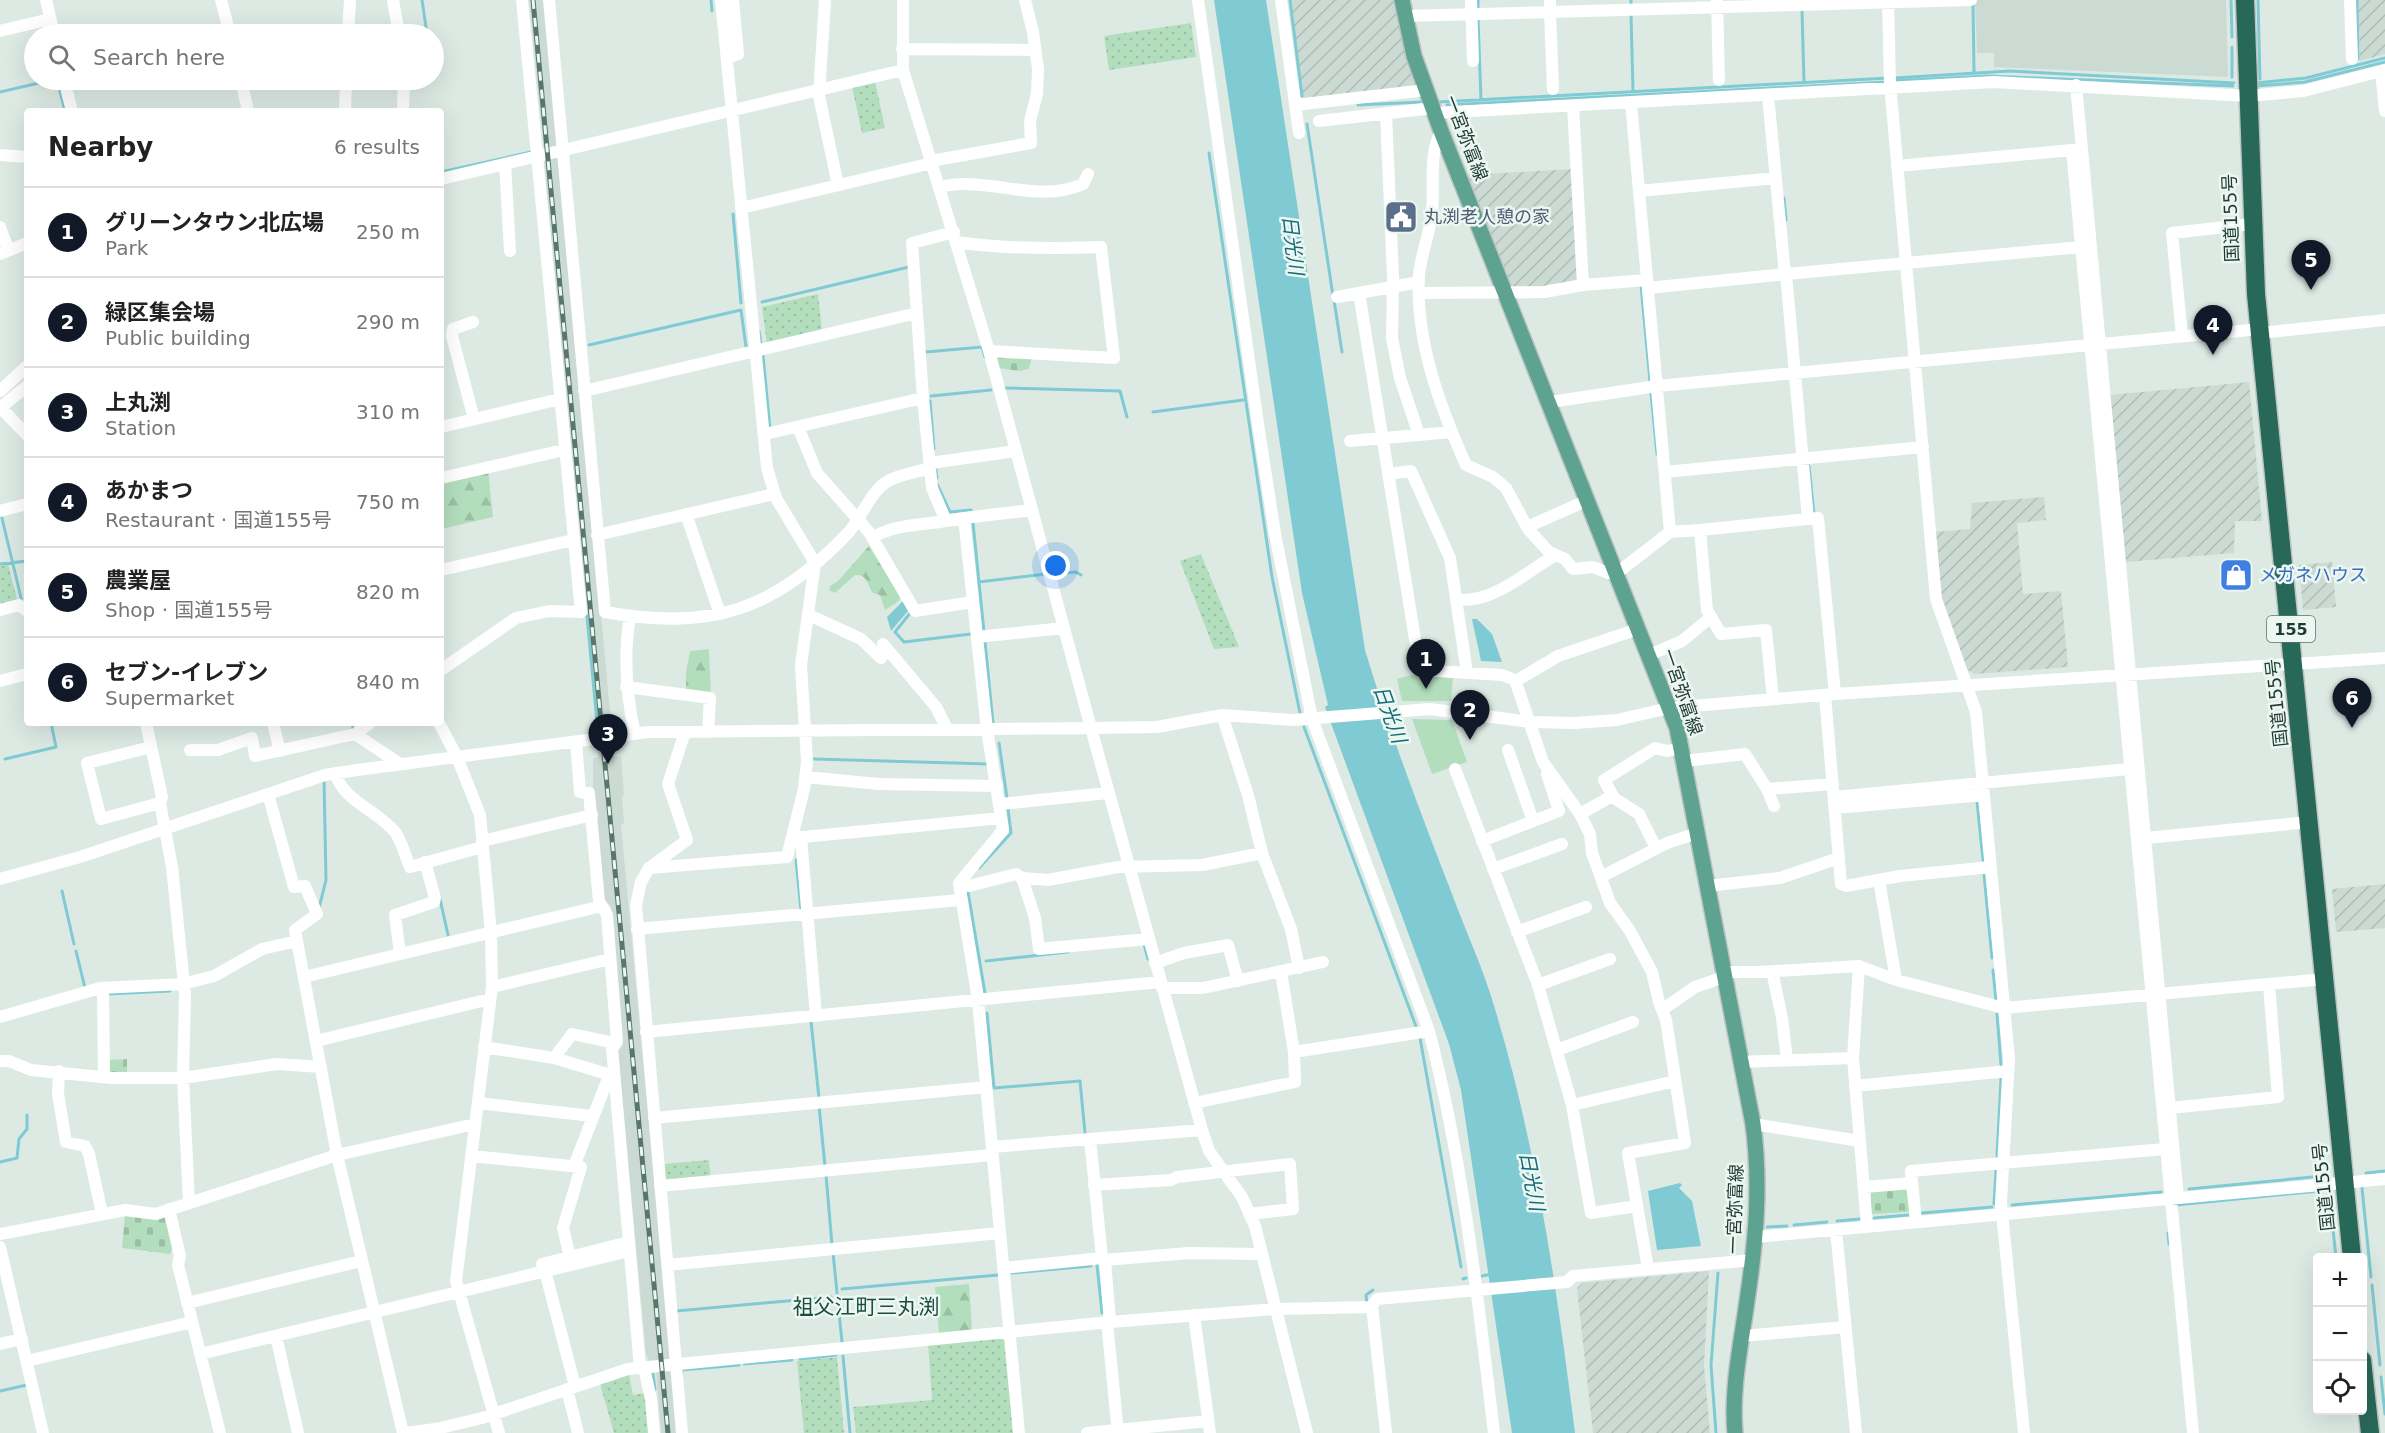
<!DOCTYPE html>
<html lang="en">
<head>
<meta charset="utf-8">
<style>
  body { margin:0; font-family:"DejaVu Sans","Noto Sans JP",sans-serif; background:#f6f6f6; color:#222 }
  .controls { position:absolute; right:18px; bottom:18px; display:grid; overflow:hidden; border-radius:6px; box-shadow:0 6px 24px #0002 }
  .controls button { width:54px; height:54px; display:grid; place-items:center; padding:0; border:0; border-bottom:2px solid #e0e0e0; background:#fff; color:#222; font:30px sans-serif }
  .you { position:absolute; left:1056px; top:566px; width:21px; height:21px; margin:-15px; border:4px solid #fff; border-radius:50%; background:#1a73e8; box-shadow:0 0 0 9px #1a73e833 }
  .badge { display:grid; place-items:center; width:39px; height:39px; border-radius:50%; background:#111827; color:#fff; font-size:20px; font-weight:700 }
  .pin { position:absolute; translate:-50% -50px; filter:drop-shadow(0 2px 3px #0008) }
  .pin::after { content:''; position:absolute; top:32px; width:21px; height:18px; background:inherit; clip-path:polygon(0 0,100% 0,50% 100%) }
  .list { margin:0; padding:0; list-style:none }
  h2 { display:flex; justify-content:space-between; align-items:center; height:78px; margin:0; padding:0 24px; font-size:26px }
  h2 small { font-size:20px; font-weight:400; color:#767676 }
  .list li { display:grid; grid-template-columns:39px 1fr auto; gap:18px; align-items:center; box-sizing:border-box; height:90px; padding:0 24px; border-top:2px solid #e0e0e0 }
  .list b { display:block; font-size:22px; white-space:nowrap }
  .list p { margin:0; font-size:20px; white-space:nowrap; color:#767676 }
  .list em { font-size:20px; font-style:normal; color:#767676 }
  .icon { flex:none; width:33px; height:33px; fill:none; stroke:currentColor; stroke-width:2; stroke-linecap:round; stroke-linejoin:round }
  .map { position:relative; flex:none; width:2385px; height:1433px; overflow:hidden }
  .search { position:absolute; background:#fff; box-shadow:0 6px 24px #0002; left:24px; top:24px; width:420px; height:66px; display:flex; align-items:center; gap:15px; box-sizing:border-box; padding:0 21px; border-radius:33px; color:#767676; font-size:22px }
  .panel { position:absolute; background:#fff; box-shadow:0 6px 24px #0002; left:24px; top:108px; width:420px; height:618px; border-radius:6px }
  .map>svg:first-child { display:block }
</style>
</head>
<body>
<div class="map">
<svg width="2385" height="1433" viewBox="0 0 2385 1433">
  <defs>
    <pattern id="industrial-furrows" width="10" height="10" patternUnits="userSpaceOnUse" patternTransform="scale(1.5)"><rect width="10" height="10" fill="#cbdad3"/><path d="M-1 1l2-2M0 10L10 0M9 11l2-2" fill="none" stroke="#aebcb6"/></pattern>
    <pattern id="grass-dots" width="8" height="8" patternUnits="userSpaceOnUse" patternTransform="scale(1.5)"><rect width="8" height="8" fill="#b3debd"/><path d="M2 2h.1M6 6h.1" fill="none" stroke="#9abfa3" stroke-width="1.8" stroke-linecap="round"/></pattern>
    <pattern id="forest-firs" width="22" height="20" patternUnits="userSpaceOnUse" patternTransform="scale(1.5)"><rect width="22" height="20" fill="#b3debd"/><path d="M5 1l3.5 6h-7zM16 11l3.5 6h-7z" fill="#9abfa3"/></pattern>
    <pattern id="cemetery-stones" width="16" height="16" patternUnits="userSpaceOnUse" patternTransform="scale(1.5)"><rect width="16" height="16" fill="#b3debd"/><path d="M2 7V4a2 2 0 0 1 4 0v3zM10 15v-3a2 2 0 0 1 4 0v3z" fill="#9abfa3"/></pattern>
  </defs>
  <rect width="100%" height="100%" fill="#ddeae4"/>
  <path fill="#cbdad3" d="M529,0H544L558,147L544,151Z
    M1975,0H2226L2228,77L1994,67V53H1977Z
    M559,156L612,734L599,736L544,160Z
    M611,741L613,757L621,756L624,795L622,796L624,824L621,825L671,1361L650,1363L646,1354L618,1052L623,1045L611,906L604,901L593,790V758L599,757L597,742Z
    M671,1369L677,1433H661L656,1370Z"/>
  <path fill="url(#industrial-furrows)" d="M1290,0H1396L1404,45L1419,89L1303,101Z
    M2358,0H2385V54L2360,61Z
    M1573,169L1579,279L1576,283L1543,289L1509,288L1466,175Z
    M2249,382L2262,521H2235L2234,553L2126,562L2110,395Z
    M2044,497L2046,520L2017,523L2023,594L2061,591L2068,667L1975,674L1967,670L1941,599L1935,532L1970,529L1972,503Z
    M2332,562L2336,607L2303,610L2299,565Z
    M2385,884V928L2336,932L2332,889Z
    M1709,1271L1704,1366L1710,1433H1593L1577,1288L1582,1283Z"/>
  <path fill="url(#grass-dots)" d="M1191,23L1196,57L1109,70L1104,36Z
    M875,81L885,128L862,133L852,87Z
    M818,294L822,331L767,344L762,307Z
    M1201,554L1239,647L1214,649L1180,561Z
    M8,564L18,603L0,608V566Z
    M709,1160L711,1180L665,1183L664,1164Z
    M1000,1337L1006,1342L1013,1433H856L853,1407L932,1400L928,1343Z
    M837,1357L844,1433H804L797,1361Z
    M629,1374L633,1395L645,1393L651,1433H614L600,1384Z"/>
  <path fill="url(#forest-firs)" d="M488,470L493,517L441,529V481Z
    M869,546L900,597L899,601L885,610L880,595L873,593C867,585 868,574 855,575L835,593L829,590L830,586L838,581Z
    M709,649L711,696L686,694V672L690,651Z
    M969,1284L972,1331L939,1334L935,1287Z"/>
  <path fill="url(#cemetery-stones)" d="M998,354L1032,357L1029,369L1019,371L998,368L996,361Z
    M127,1059V1074H106V1060Z
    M1906,1188L1910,1209L1908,1212L1873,1214L1871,1212V1190Z
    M125,1215H165L173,1246L170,1254L122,1248Z"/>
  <path fill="#b3debd" d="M1415,674L1453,676L1451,701H1402L1397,679Z
    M1412,719L1452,720L1467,762L1432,774Z"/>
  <path fill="#80cad4" d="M1214,0H1266L1365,650C1390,733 1421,814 1452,894C1466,932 1484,970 1495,1009C1537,1148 1557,1290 1575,1433H1512L1461,1090L1449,1044L1325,707L1328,705L1302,593Z
    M903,601L908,611L891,631L887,617Z
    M1472,619H1477L1492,634L1502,662L1481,661Z
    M1680,1183L1682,1185L1679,1188L1692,1201L1701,1246L1657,1250L1648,1191Z"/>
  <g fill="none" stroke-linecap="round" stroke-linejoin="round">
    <path stroke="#80cad4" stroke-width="3" d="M422,0L427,34
      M711,0L712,11
      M1290,0L1302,96
      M1478,0V9
      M1631,0V3
      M2231,0L2232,37
      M2258,0L2260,79
      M2357,0L2358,59
      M1973,2L1974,73
      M1802,10L1804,82
      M1631,15L1633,91
      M1478,18L1481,100
      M2232,47V77
      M1894,78L2010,71L2234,83
      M57,80L65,111
      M1894,81L1988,76L2233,86
      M2256,83L2306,78L2385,58
      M2256,86L2305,82L2385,62
      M0,92L52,80
      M1439,102L1888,78
      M1358,105L1422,102
      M1447,105L1887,82
      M1307,124L1333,296
      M1209,153L1272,577L1300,713
      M441,172L531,152
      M1784,198L1786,220
      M733,214L741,303
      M1641,285L1650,381
      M1334,300L1342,352
      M762,302L909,267
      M759,331L761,344
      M589,345L741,310L746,347
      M926,352L982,347L985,357
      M763,356L770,429
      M1005,388L1120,391L1127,417
      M1651,393L1657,454
      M931,396L991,390
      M927,402L930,401L934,449
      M1153,412L1243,400
      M1809,466L1814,514
      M936,470L937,478
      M937,484L950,512L971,510L972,513
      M1,514L22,602
      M973,523L984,632
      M0,564L27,561
      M1055,574L1076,572L1081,575
      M979,582L1046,574
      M911,612L895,632L904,642L971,634
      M25,615L27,624
      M587,616L598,733
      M985,642L993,723
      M352,723L353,728
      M1304,727L1417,1029
      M999,743L1007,798
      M5,759L56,747L51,723
      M814,759L989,764
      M1977,801L1983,860
      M796,860L801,910
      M979,868L1011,833L1008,809
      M1984,874L1992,958
      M62,891L74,944
      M968,892L985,993
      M440,899L448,935
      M319,908L326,880L324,780
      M1144,944L1148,959
      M76,951L85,988
      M986,961L1068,952
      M1993,970L1996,1001
      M107,994L170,991
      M987,1013L994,1088L1080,1081L1085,1133
      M1997,1014L2001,1065
      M811,1021L819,1098
      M1420,1038L1461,1267
      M819,1106L825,1166
      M1997,1156L2001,1079
      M0,1162L17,1158L19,1139L27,1129V1115
      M2366,1173L2385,1171
      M826,1175L832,1245
      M2362,1188L2371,1277
      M2189,1189L2323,1176
      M1994,1204L1996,1170
      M2012,1205L2161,1192
      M2176,1205L2329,1190L2336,1258
      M1922,1213L1992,1207
      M1874,1218L1908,1215
      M1837,1221L1860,1219
      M1794,1225L1827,1222
      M1767,1227L1787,1226
      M2168,1233L2169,1244
      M833,1253L842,1342
      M1097,1265L1102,1313
      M1012,1273L1091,1266
      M1482,1276L1492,1274
      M1463,1279L1466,1278
      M2372,1285L2380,1365
      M842,1289L998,1275
      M1367,1305L1366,1295L1373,1290
      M676,1311L831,1297
      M843,1356L850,1433
      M800,1359L836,1355
      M744,1364L792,1360
      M682,1373L681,1370L739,1365
      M653,1374L655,1389
      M2381,1377L2385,1414
      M0,1391L27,1385
      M1716,1433L1711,1365L1718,1273"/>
    <g stroke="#bcc4c2" stroke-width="18">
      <path id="major" d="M1402,0L1414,56L1441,131L1677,728L1753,1124C1761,1184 1756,1241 1747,1301C1741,1345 1731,1389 1735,1433"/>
    </g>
    <g stroke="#bcc4c2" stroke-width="21">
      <path id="highway" d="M2245,0L2256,294L2352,1258
        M2362,1360L2370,1433"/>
    </g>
    <path stroke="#fff" stroke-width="12" d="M46,0L54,34
      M221,0L230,34
      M393,0L399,34
      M549,0L605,612C710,631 774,611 848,533C862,518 871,489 890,480C903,474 917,472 930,468
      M825,0L819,96L838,185
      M903,0V70L989,351L1091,728L1157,727L1222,715L1292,720L1430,709L1531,722L1575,723L1617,720L1669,708L1835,694L2385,658
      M1198,0L1258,424L1275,534L1312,719L1429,1031C1463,1161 1478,1300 1494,1433
      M1281,0L1299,133
      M1471,0L1473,61
      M1550,0V12L1971,0
      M1888,0L1890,84L1936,599L1976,712L2009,1059L2001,1203L2024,1433
      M2350,0L2352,59
      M1717,1L1719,80
      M1404,16L1550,12L1553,89
      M0,31L50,19
      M348,34L350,0
      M902,49L1035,50
      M727,58L738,54L733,0
      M2381,71L2385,111
      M64,80L72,111
      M241,80L248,111
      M2076,85L2082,149
      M1768,95L1785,275
      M1631,103L1670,532L1700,530L1707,610L1721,634L1766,630L1773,699
      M1295,105L1426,90
      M1573,106L1583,285
      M345,111L346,80
      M403,111L404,80
      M1386,113L1393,278L1392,338L1400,378L1419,435
      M1435,113L1994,82L2248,96L2303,91L2385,70
      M1319,121L1433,108
      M1441,131C1428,156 1435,185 1432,212C1430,233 1421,254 1419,275C1415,340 1440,407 1466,465L1493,477L1506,488L1528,529L1549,552L1565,559L1573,569L1593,567L1608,573H1617L1670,532
      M2072,150L2082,149L2178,1198
      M0,155L27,157
      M931,161L1031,143L1030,121L1037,94L1038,69L1033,32L1025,0
      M505,164L510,251
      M1897,166L2072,150L2193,1433
      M441,179L903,70
      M940,187C988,175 1036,205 1083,184L1088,174
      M1639,191L1776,178
      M741,208L932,163
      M0,227L8,249
      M954,232L912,243L923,398L932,488L946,521L964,518L987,730L1003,830L959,883L978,1000L1019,1433
      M956,242C1004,249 1053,249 1101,247L1114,358L989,351
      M0,254L27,243
      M1786,274L2081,247
      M1648,288L1786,274L1808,519
      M1359,293L1420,670L1502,675L1515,680L1543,762L1580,814L1590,834L1592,853L1610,903L1630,931L1652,972L1659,1002L1666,1020L1685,1143L1628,1153L1648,1269
      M1419,293L1544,292L1583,285L1647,280
      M1337,297L1419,282
      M473,322L453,329L452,336L474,419
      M2260,333L2385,320
      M2182,336L2172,233L2252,224
      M0,391L27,366
      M584,391L917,313
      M1550,402L1657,386L2260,329
      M0,407L27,435
      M0,408L27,386
      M441,427L560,399
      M798,427L817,473L869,532L915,611L973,602
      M765,434L923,398
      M1350,441L1452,432
      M930,463L1016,451
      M1665,472L1923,447
      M1388,474L1411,471L1450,558L1467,673
      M441,478L564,450
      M0,511L27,504
      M686,514L720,614
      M964,518L1032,510
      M1527,527L1588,500
      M1700,530L1818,518L1835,694
      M597,535L774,494
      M872,538C894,524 922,525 946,521
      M441,570L573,540
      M1456,599C1491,605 1525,573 1554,556
      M0,610L19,605L27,611
      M809,615L861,639L881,658L887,649
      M630,617C623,657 626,694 635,734
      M977,637L1064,628
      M883,644L936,707L947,729
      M1649,655L1682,641L1711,617
      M441,670L516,618L549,611L581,612L522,0
      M0,681L27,674
      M1516,681L1558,656L1638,629
      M626,687L710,698L708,732
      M1825,695L1841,884L1846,886L1900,876L1991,867
      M1222,715L1248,795L1262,853L1291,929L1299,968
      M146,723L162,797L160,803L172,867L185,994L183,1078L189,1202
      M273,723L280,751
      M439,723L457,757L480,815L491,933L492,987L456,1281L499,1433
      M355,734L400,764
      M576,742L580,792L589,793L599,901L607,915L617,1041L612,1048L640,1368
      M151,747L87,763L101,819L160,803
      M190,750H218L252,738L255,756L355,734L370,723
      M1508,750L1533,821
      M1684,761L1745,754L1767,789L1774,806
      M1455,769L1538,985L1572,1105L1591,1213L1637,1206
      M335,773C344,802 377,810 395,832C402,841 405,856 410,867L482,847
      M805,777L879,784L997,786
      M1767,789L1833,784
      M268,794L294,887L305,886L317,914L295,930L337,1155L403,1433
      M1834,797L2129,769
      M1000,804L1108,793
      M1835,808L1984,795
      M1580,814L1612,796
      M801,837L816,1016
      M792,838L1001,818
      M2146,838L2310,822
      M482,841L592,815
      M1482,841L1559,811L1547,774
      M1656,848L1639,814L1614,798L1604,780L1655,748L1667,751L1681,748
      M649,868L787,857L804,789L807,762L801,665L815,563L776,498L767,468L721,0
      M1493,869L1562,844
      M1601,877L1667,843L1697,833
      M1022,878L1035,918L1039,949L1148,939
      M0,879L80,857L325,775L357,770L648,732L1091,728L1202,1130L1209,1151L1242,1197L1255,1226L1307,1433
      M1879,880L1896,980
      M959,883L969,886L1016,874L1022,878L1048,880L1118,867L1202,865L1262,853
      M1707,886L1780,878L1839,858
      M637,929L960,900
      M1517,932L1586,907
      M400,954L395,915L434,902L435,898L425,862
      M1155,963L1184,953L1228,945L1238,981
      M1859,966L1853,1058L1867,1227
      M1772,971L1782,1018L1787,1060
      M1722,972H1760L1859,966L1896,980L2004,1008L2325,979
      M304,977L602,906
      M1538,985L1610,959
      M492,987L610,959
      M103,988L104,1077
      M1162,988H1203L1323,962
      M1662,1010L1695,987L1724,977
      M0,1017L100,988L183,984L214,976L262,949L297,941
      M646,1032L1160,982
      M316,1041L490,999
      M484,1047L554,1058L614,1076
      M1557,1050L1633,1022
      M1294,1052L1429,1031
      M554,1058L572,1034L615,1043
      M0,1061H9L31,1070L112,1078H183L277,1064L321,1067
      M1740,1062L1853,1058
      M59,1071L58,1094L66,1142L85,1146L89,1154L102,1214
      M1855,1086L2008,1071
      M478,1103L592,1116
      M1194,1103L1295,1082L1294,1052L1281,972
      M1572,1105L1675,1081
      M2170,1108L2278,1097L2269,985
      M654,1118L986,1087
      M1753,1124L1860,1141
      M1090,1139L1102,1258
      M992,1147L1202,1130
      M471,1156L581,1167L563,1228L570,1257
      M574,1166L609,1076
      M1094,1185L1171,1180L1177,1177L1290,1164L1293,1209L1249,1214
      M660,1186L992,1155
      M1864,1187L1912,1183
      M169,1209L180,1256L178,1265L220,1433
      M1916,1222L1911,1171L2165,1149
      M1836,1230L1856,1433
      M0,1234L125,1210L156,1214L337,1155L475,1124
      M1756,1237L2385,1179
      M0,1247L43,1433
      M1105,1260L1110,1322
      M542,1264L629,1242
      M667,1265L1000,1233
      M1003,1268L1102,1258L1105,1260L1189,1253L1262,1254
      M545,1271L575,1386
      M187,1303L361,1261
      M1372,1306L1386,1433
      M1194,1315L1210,1433
      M1107,1322L1118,1433
      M276,1336L298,1433
      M1742,1336L1845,1327
      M0,1344L22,1339
      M200,1354L629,1251
      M27,1361L192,1322
      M644,1368L651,1399L654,1433
      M567,1389L578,1433
      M405,1433L436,1429L482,1418L628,1369L1110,1322L1276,1309L1371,1307L1377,1299L1567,1282L1573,1276L1753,1260
      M682,1433L636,905L641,882L649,868L687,840L668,784L685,732
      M1087,1433L1208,1421"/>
    <use href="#major" stroke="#5ea38f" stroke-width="15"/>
    <use href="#highway" stroke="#286859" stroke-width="18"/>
    <g stroke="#57776d" stroke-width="5">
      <path id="rail" d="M533,0L668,1433"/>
    </g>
    <use href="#rail" stroke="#edf7f2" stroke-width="3" stroke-dasharray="9" stroke-linecap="butt"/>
  </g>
  <defs>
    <g id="civic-square" transform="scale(1.725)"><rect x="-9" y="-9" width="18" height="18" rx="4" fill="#5c6f8a" stroke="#edf7f2"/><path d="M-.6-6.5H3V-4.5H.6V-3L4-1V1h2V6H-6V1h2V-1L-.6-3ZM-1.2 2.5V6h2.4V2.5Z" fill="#fff"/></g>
    <g id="shop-square" transform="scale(1.725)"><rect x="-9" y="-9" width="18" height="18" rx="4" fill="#3f7fe0" stroke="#edf7f2"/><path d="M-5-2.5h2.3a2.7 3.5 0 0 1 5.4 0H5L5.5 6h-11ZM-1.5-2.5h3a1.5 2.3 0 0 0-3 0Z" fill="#fff"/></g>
  </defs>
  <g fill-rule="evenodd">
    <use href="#civic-square" x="1401" y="217"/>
    <use href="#shop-square" x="2236" y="575"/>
  </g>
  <g text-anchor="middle" stroke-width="5" stroke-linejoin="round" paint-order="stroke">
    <rect fill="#edf7f2" stroke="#5c736c" stroke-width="1.5" x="2267" y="616" width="48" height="26" rx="4.5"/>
    <g font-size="16" font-weight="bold" fill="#1e3a32">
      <text x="2291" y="635">155</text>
    </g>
    <g font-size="18" fill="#1e3a32" stroke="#edf7f2">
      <text transform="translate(1466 138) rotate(69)" y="6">一宮弥富線</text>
      <text transform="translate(2231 218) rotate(-92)" y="6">国道155号</text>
      <text transform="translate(1682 692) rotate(71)" y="6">一宮弥富線</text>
      <text transform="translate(2277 703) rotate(-96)" y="6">国道155号</text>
      <text transform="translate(2324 1187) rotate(-96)" y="6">国道155号</text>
      <text transform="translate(1735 1209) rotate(-88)" y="6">一宮弥富線</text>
    </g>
    <g font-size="18" fill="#4e5e75" stroke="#edf7f2" text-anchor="start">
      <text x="1424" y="223">丸渕老人憩の家</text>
    </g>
    <g font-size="18" fill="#366cbe" stroke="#edf7f2" text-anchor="start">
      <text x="2259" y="581">メガネハウス</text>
    </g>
    <g font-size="20" font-style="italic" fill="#146c7a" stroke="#edf7f2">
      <text transform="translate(1293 245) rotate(83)" y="7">日光川</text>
      <text transform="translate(1390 714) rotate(70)" y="7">日光川</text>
      <text transform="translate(1532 1181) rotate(79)" y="7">日光川</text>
    </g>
    <g font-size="21" fill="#194d3f" stroke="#edf7f2">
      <text x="866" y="1314">祖父江町三丸渕</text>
    </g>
  </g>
</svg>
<div class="controls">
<button>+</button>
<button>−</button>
<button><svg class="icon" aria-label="locate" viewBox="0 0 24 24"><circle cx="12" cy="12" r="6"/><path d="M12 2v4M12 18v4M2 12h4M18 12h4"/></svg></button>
</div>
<div class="you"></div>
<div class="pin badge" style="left:1426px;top:689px">1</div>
<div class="pin badge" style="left:1470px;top:740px">2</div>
<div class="pin badge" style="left:608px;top:764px">3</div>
<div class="pin badge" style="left:2213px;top:355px">4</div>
<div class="pin badge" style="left:2311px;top:290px">5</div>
<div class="pin badge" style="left:2352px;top:728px">6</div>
<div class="search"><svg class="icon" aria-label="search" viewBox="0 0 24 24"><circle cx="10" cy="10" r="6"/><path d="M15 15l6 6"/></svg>Search here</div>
<section class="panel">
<h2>Nearby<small>6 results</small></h2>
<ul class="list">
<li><span class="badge">1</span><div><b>グリーンタウン北広場</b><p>Park</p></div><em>250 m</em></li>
<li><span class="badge">2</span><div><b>緑区集会場</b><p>Public building</p></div><em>290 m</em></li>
<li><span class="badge">3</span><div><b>上丸渕</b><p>Station</p></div><em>310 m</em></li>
<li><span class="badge">4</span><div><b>あかまつ</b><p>Restaurant · 国道155号</p></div><em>750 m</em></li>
<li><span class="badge">5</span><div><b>農業屋</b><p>Shop · 国道155号</p></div><em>820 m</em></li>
<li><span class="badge">6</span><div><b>セブン-イレブン</b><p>Supermarket</p></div><em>840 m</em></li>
</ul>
</section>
</div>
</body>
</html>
